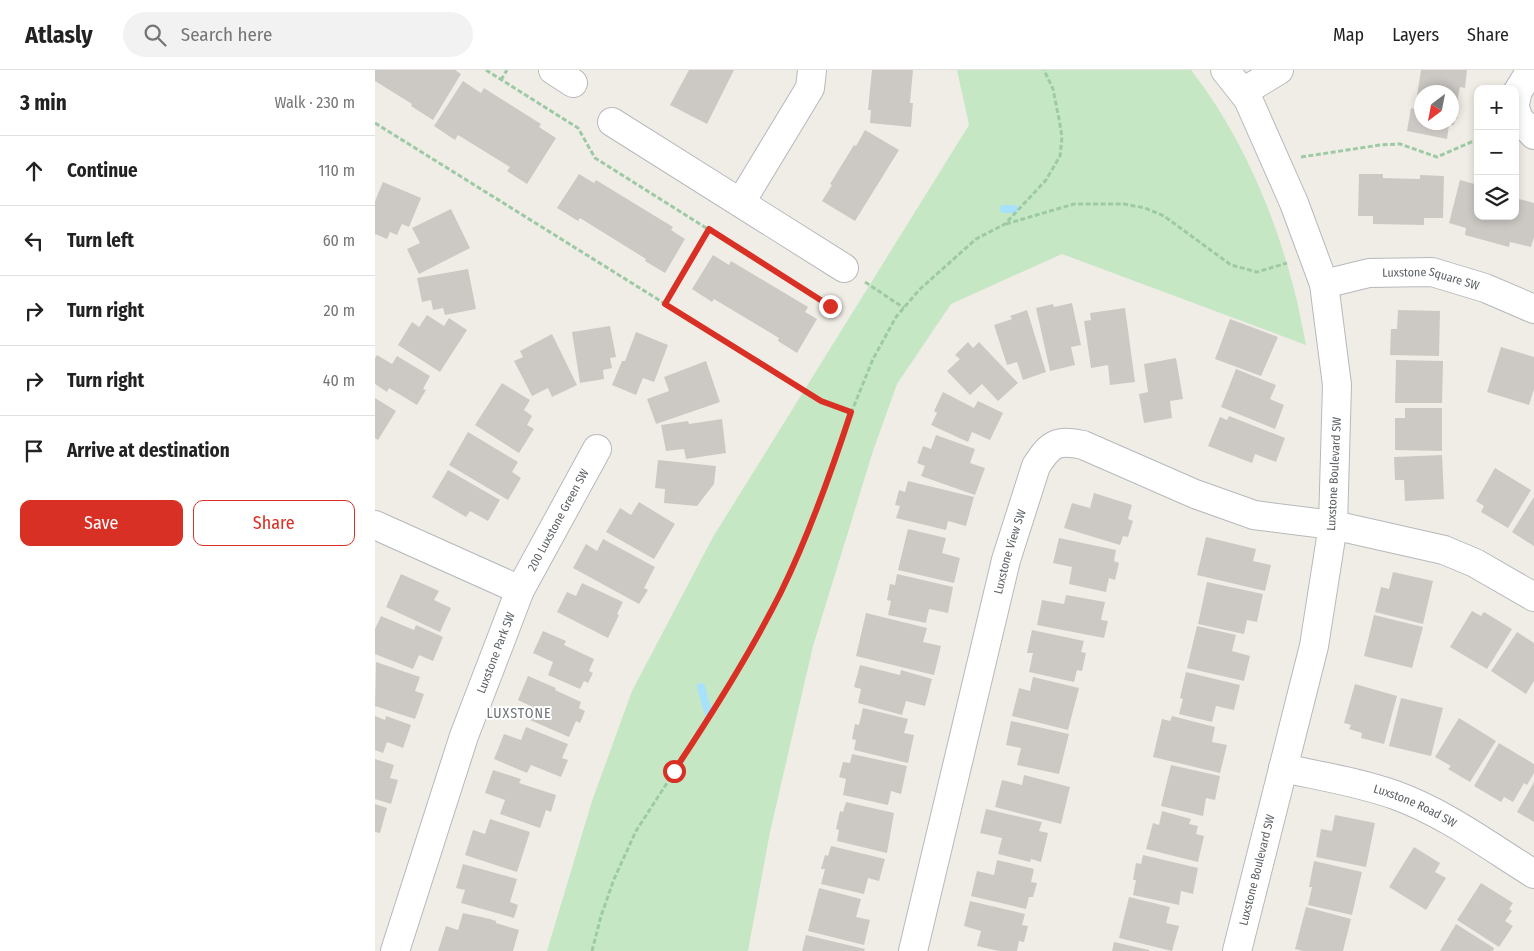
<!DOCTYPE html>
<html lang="en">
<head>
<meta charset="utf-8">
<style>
  body { margin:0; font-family:"Fira Sans Condensed",sans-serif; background:#f2f2f2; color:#222 }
  .controls { position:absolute; right:15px; top:15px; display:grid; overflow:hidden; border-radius:10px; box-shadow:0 2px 8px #0003 }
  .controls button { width:45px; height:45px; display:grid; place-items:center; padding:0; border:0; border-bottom:1px solid #e0e0e0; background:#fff; color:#222; font:25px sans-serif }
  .compass { position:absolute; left:1039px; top:15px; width:45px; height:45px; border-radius:50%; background:#fff; box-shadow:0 2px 8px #0003; rotate:212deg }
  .stop { position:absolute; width:15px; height:15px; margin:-11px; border:4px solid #d93025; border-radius:50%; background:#fff }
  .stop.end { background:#d93025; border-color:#fff; box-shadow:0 1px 5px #0008 }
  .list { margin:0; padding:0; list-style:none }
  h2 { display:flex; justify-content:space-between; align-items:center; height:65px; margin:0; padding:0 20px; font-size:21px }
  h2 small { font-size:16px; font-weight:400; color:#767676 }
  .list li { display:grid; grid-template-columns:32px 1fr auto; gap:15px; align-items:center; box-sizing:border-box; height:70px; padding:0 20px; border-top:1px solid #e0e0e0 }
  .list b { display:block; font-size:19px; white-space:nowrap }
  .list em { font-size:16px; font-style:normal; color:#767676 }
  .actions { display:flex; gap:10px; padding:15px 20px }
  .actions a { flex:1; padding:11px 0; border:1px solid #d93025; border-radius:10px; text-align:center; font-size:18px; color:#d93025 }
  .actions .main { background:#d93025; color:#fff }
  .icon { flex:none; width:28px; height:28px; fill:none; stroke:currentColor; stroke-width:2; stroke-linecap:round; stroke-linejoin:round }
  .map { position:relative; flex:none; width:1159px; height:881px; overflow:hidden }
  header { display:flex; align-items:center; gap:30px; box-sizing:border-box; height:70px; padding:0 25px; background:#fff; border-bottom:1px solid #e0e0e0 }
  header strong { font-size:24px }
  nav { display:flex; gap:28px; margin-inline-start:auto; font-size:18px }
  .search { width:350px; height:45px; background:#f2f2f2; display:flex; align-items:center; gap:12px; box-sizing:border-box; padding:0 18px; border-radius:28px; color:#767676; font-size:19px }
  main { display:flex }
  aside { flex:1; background:#fff }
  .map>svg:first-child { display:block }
</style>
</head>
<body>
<header>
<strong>Atlasly</strong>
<div class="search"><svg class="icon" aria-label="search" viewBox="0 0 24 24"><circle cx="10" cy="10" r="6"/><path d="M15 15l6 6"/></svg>Search here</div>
<nav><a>Map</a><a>Layers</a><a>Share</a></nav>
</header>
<main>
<aside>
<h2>3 min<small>Walk · 230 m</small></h2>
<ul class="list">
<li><svg class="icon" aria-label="ahead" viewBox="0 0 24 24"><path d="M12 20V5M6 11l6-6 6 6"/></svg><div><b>Continue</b></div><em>110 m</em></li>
<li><svg class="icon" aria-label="left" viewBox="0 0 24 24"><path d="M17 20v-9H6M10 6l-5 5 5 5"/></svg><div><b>Turn left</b></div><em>60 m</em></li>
<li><svg class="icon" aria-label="right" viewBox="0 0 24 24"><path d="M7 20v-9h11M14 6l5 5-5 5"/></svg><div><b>Turn right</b></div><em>20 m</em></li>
<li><svg class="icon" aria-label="right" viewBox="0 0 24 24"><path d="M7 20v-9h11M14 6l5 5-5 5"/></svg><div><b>Turn right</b></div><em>40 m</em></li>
<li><svg class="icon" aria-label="arrive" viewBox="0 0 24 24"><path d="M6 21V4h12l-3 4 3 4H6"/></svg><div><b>Arrive at destination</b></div></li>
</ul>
<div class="actions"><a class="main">Save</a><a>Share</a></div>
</aside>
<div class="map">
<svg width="1159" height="881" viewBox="0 0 1159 881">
  <rect width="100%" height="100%" fill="#f0ede6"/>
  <path fill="#c6e7c3" d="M582,0H816C866,64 899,142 919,219C924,237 927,256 931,275L687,184L576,234L522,314L498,381L438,576L395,762L373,881H172L217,731L257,621L338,467L594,55Z"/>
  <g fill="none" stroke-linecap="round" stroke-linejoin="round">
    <path stroke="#a7e1fe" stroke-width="8" d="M629,139H639
      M326,617L333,642"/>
  </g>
  <path fill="#ccc9c5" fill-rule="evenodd" d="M0,0H80L86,4L58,50L36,36L37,34L0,11Z
    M314,0H359L332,54L295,35Z
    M497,0H538L535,33H538L536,57L495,53L496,40H493Z
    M1046,0H1092L1090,18L1085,17L1081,37L1084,38L1082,49H1080L1079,55H1074L1072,69L1032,61L1036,38L1040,39ZM1046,22H1076V52H1046Z
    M88,11L106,23L109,18L166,54L164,57L181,68L152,114L132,101L135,97L83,65L80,70L59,56Z
    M490,60L524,80L480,151L447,131L457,115L455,114L479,75L481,76Z
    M204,104L219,113L221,110L298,157L296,160L310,169L290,203L270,191L271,189L205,148L203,151L182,138Z
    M984,104H1008V108L1045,109V105L1069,106L1068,148H1049V155L998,154V146H983Z
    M1085,110L1103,115V146H1140V132H1143L1144,129L1159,133V167L1156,177L1135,172L1134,177L1090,165L1091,158L1074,153Z
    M8,112L46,128L34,157L27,154L22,165L15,162L12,169L0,164V131Z
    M76,139L95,178L44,204L32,179L45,173L37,158Z
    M338,185L354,195L356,191L433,237L430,242L442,249L422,283L403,271L404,268L339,229L337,232L317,219Z
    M93,199L101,239L70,245L68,238L58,240L56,230L47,232L42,208Z
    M697,233L706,275L696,277L700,295L675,301L661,238L678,234L679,237Z
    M750,238L760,312L735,315L733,295L716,298L709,251L716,250L715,243Z
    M652,240L671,302L648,310L642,292L632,295L619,255L637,249L635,246Z
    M1023,240L1065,241L1064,286L1015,285L1016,259H1022Z
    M52,245L69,256L74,248L92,260L65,302L23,275L37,252L44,257Z
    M855,249L903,267L886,306L840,289Z
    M235,256L241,287L235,288L237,298L228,300L229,309L205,313L197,262Z
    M261,262L293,275L279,312L268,308L261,325L237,315L247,291H250Z
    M177,264L202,315L177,327L173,318L157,326L139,291L148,287L145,281Z
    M593,272L598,278L604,272L643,313L623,331L607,314L595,325L572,301L585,289L580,285Z
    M1126,277L1159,287V319L1154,335L1112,322Z
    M2,285L17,294L22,286L55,306L48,319L51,320L42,335L14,318L12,322L0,314V288Z
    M801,288L808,329L795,331L797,348L769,353L764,324L773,322L769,294Z
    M1021,290L1068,291L1067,333H1020Z
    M331,291L345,332L281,354L272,329L294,321L289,307Z
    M861,299L901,315L895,329L909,335L900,359L846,337Z
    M127,313L155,330L149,340L157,346L152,355L159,359L144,383L100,355Z
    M568,322L599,338L603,331L628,343L615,370L597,362L593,372L556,355L562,343L559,341Z
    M0,328L21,341L3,370L0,368Z
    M1030,338H1067V381L1020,380V348H1030Z
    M854,346L910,368L901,392L880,384L877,393L833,376L845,347L852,350Z
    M347,349L351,383L311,389L309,379L291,381L286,355L313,351L314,354Z
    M93,362L143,392L137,402L146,408L133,430L74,395Z
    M561,365L600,379L595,393L610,398L600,425L546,406L550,396L542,393L548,376L556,379Z
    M1067,385L1069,429L1030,431L1029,410H1020L1019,387Z
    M283,390L341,396L339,414L322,436L289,433L290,419L280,418Z
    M1120,398L1156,420L1133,458L1106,442L1109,436L1101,431Z
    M73,400L125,430L113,451L95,441L91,447L57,427Z
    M533,411L599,427L591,456L573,451L571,460L521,448L525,436L520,435L524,420L530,422Z
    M719,423L757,435L753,449L758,451L753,467L748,466L745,475L689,458L697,433L715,438Z
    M1159,427V476L1137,462Z
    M264,432L300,454L279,489L231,462L245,438L256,445Z
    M533,459L571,468L567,483L585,488L579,513L523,500Z
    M831,467L881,479L878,491L896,495L890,521L822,505Z
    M684,468L741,480L739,491L744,493L740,510L734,508L731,522L694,514L697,497L678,493Z
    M228,469L280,497L269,518L273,520L264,534L198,498L211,474L222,481Z
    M1018,502L1058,511L1048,554L1000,542L1006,517L1014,519Z
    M26,504L64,521L59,530L76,538L65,562L11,537Z
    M522,504L578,517L573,543L554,539L551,553L513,545L516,531L512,530L515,514L520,515Z
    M832,512L888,524L882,552L872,550L869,564L823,554Z
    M207,513L248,532L242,544L244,545L233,568L182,542L192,522L201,526Z
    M691,525L730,532L726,550L733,551L729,568L662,555L667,530L689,534Z
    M1097,541L1106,546L1109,542L1137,559L1112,599L1075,577Z
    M491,543L552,558L548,572L566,576L559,605L481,586Z
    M999,545L1048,557L1037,598L989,586Z
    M6,546L39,560L41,555L68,567L58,591L44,585L38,599L0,584V559Z
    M822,556L861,565L857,581L875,586L869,611L812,598Z
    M657,560L709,571L706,582L711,583L707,601L702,600L699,612L654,602L658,583H652Z
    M168,561L191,571L189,575L219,589L214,601L218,603L213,613L209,611L205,619L173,605L178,592L158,583Z
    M1142,562L1159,573V611L1151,624L1116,601Z
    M1,592L45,607L40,621L49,624L40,649L0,636Z
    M485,595L525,605L526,600L557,609L550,636L531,631L527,645L483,633L486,619L479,617Z
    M811,602L865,615L859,640L841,636L837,652L804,644L808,629L805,628Z
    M153,606L181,618L180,620L206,632L204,638L210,641L205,653L201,651L194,667L155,650L160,638L143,630Z
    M658,607L704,618L693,660L637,646L644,618L655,621Z
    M980,614L1022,626L1009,674L986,668L987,663L974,659L976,655L969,653Z
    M1026,628L1068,638L1056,686L1014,676Z
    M488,638L533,649L529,663L539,665L533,693L479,680L481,670L477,669L480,654L484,655Z
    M0,646L10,650L11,646L36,655L28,678L12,672L8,683L0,680Z
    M797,646L840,657L837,672L852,675L845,703L778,687L787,649L795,651Z
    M1084,648L1121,671L1095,712L1073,699L1076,696L1060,687Z
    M636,651L694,664L684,704L642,695L646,678L631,675Z
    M151,657L193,674L187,688L193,690L186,707L156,695L152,703L119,689L129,664L146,670Z
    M1124,673L1159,694V703L1152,715L1149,713L1138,732L1129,727L1126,732L1099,716Z
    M477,684L532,696L526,724L516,721L513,735L468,725L471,709L464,707L468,692L475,693Z
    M0,689L19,695L15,708L23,710L16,734L0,729Z
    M796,695L845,706L840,730L831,728L828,746L786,736Z
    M118,700L146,709L144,713L181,725L176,742L171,740L165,758L125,744L130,730L110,723Z
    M649,705L695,717L686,754L620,737L627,710L647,715Z
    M1159,712V752L1142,742Z
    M471,732L519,743L512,783L462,771L464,760L461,759L465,741L468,742Z
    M0,734L12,738L5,763L0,762Z
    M611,739L667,752L664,761L673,763L666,792L656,789L655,792L623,784L627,768L605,763Z
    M787,741L816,749L814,754L823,756L821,764L829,766L823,792L771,779L778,753L784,755Z
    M960,745L1000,753L991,797L941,787L946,759L957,761Z
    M115,749L155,762L142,802L90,785L98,760L110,764Z
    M456,776L510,789L504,811L493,808L489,824L446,814L450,799H446L450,785L453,786Z
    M1039,777L1065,793L1060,802L1071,808L1051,840L1014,817Z
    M768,785L823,798L818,824L806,821L804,835L758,825L761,810H758L761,793L766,794Z
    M622,790L659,799L656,812L662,813L658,827H654L651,839L596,826L602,801L619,805Z
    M939,791L987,802L977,845L933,835L937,817H934Z
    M88,794L142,809L135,832L143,835L139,848L86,833L90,820L81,818Z
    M1106,813L1138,833L1134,839L1137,841L1130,851L1138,856L1124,877L1082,850Z
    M444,818L486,829L481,847L495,850L489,875L433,861Z
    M754,827L795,837L791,853L804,856L797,881L744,868Z
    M595,831L650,844L647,855L653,856L649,872L644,871L642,881H624L602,876L606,861L589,856Z
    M931,837L976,849L968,881H928L920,879Z
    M88,843L115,849L121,851V853L144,860L138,881H63L71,856L83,860Z
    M1081,854L1119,878L1118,881H1065Z
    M431,865L490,879L489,881H427Z
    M739,872L774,880V881H737Z"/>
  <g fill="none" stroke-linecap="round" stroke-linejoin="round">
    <g stroke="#b6b9bc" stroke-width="30">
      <g id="minor">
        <path d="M178,0L198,13"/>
        <path d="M850,0L873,29L919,133L949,214L962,315L958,455L939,576L862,881"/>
        <path d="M868,22L904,0"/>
        <path d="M1140,33L1143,21L1156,0"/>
        <path d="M1140,38L1144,49L1159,65"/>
        <path d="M237,52L469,198"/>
        <path d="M366,132L435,18L437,0"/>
        <path id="s1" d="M949,214L994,203L1057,202L1110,218L1159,239"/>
        <path d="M0,455L145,520"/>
        <path id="s2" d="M908,698C945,706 983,712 1020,725C1070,743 1114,776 1159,804"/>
        <path id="s3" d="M20,881L89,666L145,520L222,379"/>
        <path id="s4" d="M538,881L631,490L661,396C675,374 682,369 708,375L820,424L879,445L958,455L1069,480L1100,493L1159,527"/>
      </g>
    </g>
    <path stroke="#9dcaa5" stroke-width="3" stroke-dasharray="5 2.5" stroke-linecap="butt" d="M111,0L203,58L220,88L455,236
      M126,10L132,0
      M0,53L446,331L476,343
      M926,87L1005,75L1025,74L1062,87L1103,69
      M631,154L699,134H749L770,138L789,146L856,195L882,202L912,193
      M490,212L529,238
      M290,233L334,159
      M217,881L226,846L239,809L261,761L343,634L406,522L449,422L476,343L498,289L521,247L544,220L601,169L630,154L671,110L685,86L687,67L684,49L678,19L669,0"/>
    <use href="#minor" stroke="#fff" stroke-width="28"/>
  </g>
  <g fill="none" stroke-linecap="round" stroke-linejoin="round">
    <path stroke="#d93025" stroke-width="6" d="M299,701C337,644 375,584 406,522C434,465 456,403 476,342L446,331L290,234L334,159L455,236"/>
  </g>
  <g text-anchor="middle" stroke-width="4" stroke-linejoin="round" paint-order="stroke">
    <g font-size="12" fill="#5d6266" stroke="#fff">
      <text dy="4" stroke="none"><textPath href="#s1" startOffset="109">Luxstone Square SW</textPath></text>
      <text transform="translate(959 404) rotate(-87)" y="4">Luxstone Boulevard SW</text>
      <text dy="4" stroke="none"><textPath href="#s3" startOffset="462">200 Luxstone Green SW</textPath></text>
      <text dy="4" stroke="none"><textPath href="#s4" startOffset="411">Luxstone View SW</textPath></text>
      <text dy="4" stroke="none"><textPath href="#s3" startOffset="315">Luxstone Park SW</textPath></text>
      <text dy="4" stroke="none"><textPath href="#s2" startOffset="138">Luxstone Road SW</textPath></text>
      <text transform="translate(882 800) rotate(-76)" y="4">Luxstone Boulevard SW</text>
    </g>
    <g font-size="14" letter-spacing="1" fill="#6e7478" stroke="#fff">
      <text x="144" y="648">LUXSTONE</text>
    </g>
  </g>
</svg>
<div class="controls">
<button>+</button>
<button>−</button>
<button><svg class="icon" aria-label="layers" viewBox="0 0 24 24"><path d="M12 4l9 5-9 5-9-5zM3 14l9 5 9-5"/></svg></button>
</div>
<svg class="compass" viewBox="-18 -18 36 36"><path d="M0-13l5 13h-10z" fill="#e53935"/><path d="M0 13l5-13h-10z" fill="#767676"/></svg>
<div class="stop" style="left:299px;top:701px"></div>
<div class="stop end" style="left:455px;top:236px"></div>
</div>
</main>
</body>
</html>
